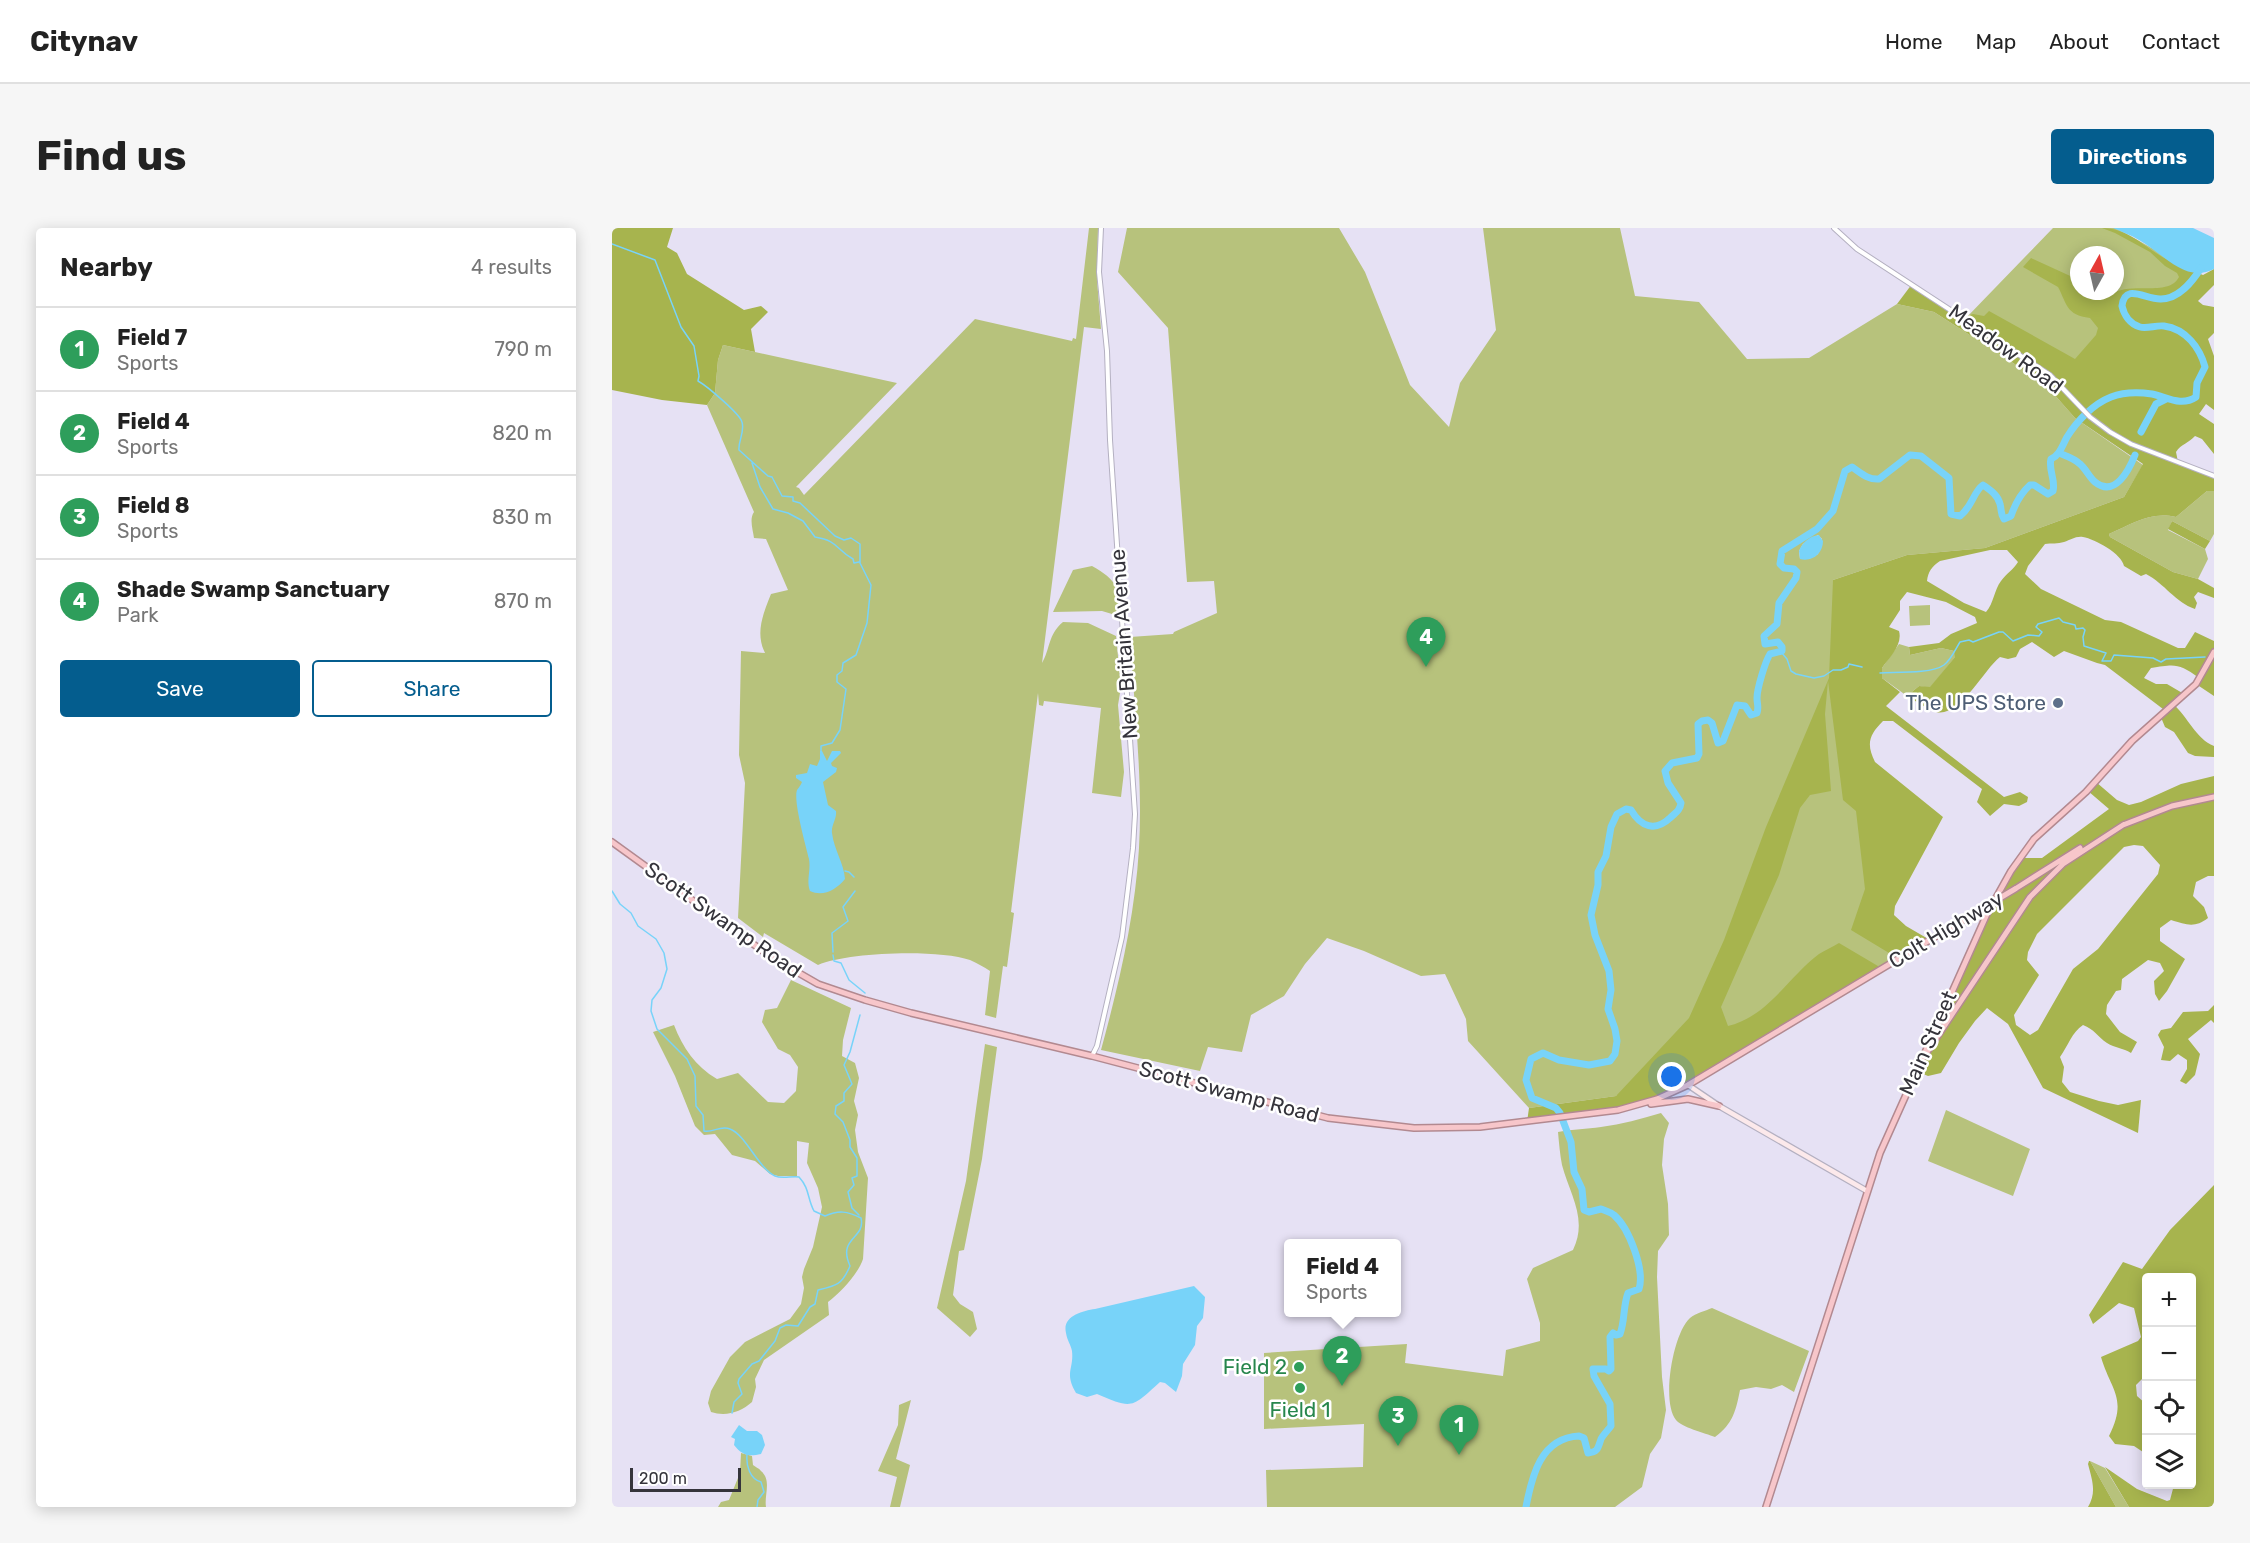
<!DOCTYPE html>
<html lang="en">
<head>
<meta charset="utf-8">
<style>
  body { margin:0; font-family:Rubik,sans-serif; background:#f6f6f6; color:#222 }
  .controls { position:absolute; right:18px; bottom:18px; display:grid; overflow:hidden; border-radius:6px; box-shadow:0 3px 15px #0003 }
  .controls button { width:54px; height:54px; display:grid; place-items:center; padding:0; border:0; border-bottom:2px solid #e0e0e0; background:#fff; color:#222; font:30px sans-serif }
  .compass { position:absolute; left:1458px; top:18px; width:54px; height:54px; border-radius:50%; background:#fff; box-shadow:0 3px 15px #0003; rotate:8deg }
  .scale { position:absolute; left:18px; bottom:15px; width:111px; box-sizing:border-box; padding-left:6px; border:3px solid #35343b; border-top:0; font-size:16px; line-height:21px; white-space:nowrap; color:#35343b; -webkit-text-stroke:4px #fff; paint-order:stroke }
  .you { position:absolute; left:1060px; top:849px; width:21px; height:21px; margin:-15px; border:4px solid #fff; border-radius:50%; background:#1a73e8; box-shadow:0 0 0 9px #1a73e833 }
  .badge { display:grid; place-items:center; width:39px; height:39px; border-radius:50%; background:#045d8e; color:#fff; font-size:20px; font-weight:700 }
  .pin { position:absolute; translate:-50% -50px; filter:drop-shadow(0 2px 3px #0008) }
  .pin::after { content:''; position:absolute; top:32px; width:21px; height:18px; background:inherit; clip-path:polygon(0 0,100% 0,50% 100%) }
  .popup { position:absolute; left:672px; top:1011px; width:117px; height:78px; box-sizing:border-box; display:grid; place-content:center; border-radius:6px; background:#fff; filter:drop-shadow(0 2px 4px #0005); font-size:20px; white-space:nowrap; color:#767676 }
  .popup b { font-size:22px; color:#222 }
  .popup::after { content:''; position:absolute; left:50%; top:100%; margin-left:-12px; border:12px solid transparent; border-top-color:#fff }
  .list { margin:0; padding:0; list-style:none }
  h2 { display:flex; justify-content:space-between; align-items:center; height:78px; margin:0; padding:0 24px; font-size:26px }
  h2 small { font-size:20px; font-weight:400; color:#767676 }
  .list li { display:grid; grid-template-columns:39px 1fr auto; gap:18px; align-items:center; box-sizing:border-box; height:84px; padding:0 24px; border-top:2px solid #e0e0e0 }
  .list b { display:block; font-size:22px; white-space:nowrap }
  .list p { margin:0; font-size:20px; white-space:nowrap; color:#767676 }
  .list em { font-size:20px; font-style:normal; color:#767676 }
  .actions { display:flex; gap:12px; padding:18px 24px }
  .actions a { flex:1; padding:14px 0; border:2px solid #045d8e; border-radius:6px; text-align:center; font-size:21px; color:#045d8e }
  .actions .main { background:#045d8e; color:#fff }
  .icon { flex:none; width:33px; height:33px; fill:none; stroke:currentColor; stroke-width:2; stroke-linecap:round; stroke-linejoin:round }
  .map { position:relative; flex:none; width:1602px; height:1279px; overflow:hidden; border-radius:6px }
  header { display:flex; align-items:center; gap:36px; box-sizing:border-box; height:84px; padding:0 30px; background:#fff; border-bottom:2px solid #e0e0e0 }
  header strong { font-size:28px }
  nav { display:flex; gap:33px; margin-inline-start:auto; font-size:21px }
  .intro { display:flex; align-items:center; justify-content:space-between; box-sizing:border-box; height:144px; padding:0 36px }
  h1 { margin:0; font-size:42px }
  .button { padding:15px 27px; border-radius:6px; background:#045d8e; color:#fff; font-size:21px; font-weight:700 }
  main { display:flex; gap:36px; padding:0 36px }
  aside { flex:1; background:#fff; border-radius:6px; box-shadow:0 3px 15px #0003 }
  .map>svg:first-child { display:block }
</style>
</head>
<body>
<header>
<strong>Citynav</strong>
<nav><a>Home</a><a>Map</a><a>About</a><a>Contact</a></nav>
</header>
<div class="intro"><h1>Find us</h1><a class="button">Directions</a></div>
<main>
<aside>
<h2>Nearby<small>4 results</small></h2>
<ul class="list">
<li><span class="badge" style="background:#2e9e5b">1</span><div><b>Field 7</b><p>Sports</p></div><em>790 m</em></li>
<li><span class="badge" style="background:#2e9e5b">2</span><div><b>Field 4</b><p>Sports</p></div><em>820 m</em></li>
<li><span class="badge" style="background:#2e9e5b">3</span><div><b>Field 8</b><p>Sports</p></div><em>830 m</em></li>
<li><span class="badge" style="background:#2e9e5b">4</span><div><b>Shade Swamp Sanctuary</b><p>Park</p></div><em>870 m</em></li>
</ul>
<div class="actions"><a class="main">Save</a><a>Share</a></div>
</aside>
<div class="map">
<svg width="1602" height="1279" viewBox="0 0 1602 1279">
  <rect width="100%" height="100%" fill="#e6e1f4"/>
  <path fill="#b7c27c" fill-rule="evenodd" d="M477,0H486L485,52L489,101L472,99L430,435C438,422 436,406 451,394L476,395L504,408L509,459L506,477L512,544L509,569L480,565L489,480L432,473L431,478L427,477L426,465L399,684L402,685L395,739L391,738L384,790L373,787L378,743C372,739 365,735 358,732C326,721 236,724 206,737L152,705L151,709L126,690L133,555L127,527L129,423L153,425C143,405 151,386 159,366L176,362L154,311L142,310C141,302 137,291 142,284L95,177L103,165L106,132L111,117L285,155L184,259L187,260L192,267L363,91L460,113L461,110L464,111Z
    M515,0H727L753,44L798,157L837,199L848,155L884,102L871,0H1008L1023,68L1087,74L1135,131L1197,130L1285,76L1322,84L1432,155L1463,190L1531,237L1512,269L1373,320L1295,327L1221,352L1287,731L1271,741L1244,728L1004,868L917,880L856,813L854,791L833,746L809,748L752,723L715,710L693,736L672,768L639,787L630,824L596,819L588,843L489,822C507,756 523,688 527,620C531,551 522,478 518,409L561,406L562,404L605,385L602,353L575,354L556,100L506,44ZM1206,307L1210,311L1206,326L1197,331H1188L1187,323L1191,316Z
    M1441,0H1504L1554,28L1571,49L1505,195L1420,134L1353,91ZM1467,27H1503V63H1467Z
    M1595,263H1602V306L1598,313L1560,293L1556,302L1593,321L1596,331L1586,351L1561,344L1498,309L1497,306C1520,296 1538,283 1564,289Z
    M480,338C505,352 508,360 510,389L490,383L441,384L461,342Z
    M1318,377V397L1298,398L1297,378Z
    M1287,416L1297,419L1298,427L1329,420L1342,423L1344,428L1318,460L1307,458L1295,468L1270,450V440Z
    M179,752L239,780L231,812L230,828L243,835L247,850L242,873L246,887L243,902L246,924L256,950L251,1031C246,1046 229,1064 216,1074L217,1087L152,1132L143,1151L144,1159L140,1174C129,1184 114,1189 99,1184L96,1175L99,1163L118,1129L133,1114L178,1091L189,1076L192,1060L190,1049L192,1041L201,1019L210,979L206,960L195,935L197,915L185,913V948H166L158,946L143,933L120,927L103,906L92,907L83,898L63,848L41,804L62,797C71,820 83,838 105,851L126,845L156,874L172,875L184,863L186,839L178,827L166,821L150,794L153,782L165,780Z
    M373,816L385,819L370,931L352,1022L347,1023L341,1067L348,1076L361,1084L365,1101L358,1109L325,1080L354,953Z
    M1334,882L1418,921L1401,968L1316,933Z
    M1049,885L1057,895L1052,911L1050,937L1056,976L1057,1007L1046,1023L1045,1049L1050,1149L1054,1182L1049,1210L1038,1226L1030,1259L1003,1279H655L654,1242L751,1239L752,1196L652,1201V1125L795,1116L793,1135L891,1148L894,1122L928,1113V1095L915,1051L921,1040L961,1022C976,991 958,967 950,937C948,927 947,915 946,904C962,901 974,901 989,899C1010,896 1029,891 1049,885Z
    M1100,1080L1197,1123L1182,1164L1170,1157L1159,1161L1144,1159L1128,1162C1124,1182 1121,1196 1103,1209C1093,1205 1069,1199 1064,1192C1049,1174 1061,1105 1078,1090C1084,1085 1093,1083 1100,1080Z
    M299,1172L284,1231L298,1237L288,1279H278L285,1249L266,1243L286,1197L287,1177Z
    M129,1225L140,1228L141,1237C143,1239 147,1240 149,1243C160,1252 152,1267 154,1279H106L109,1274L117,1272L128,1245Z
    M1478,1233L1493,1240L1517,1279H1504Z"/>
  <path fill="#a7b44e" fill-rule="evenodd" d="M0,0H61L55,19L65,25L75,46L132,82L149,78L156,84L139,101L143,124L111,117L106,132L103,165L95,177L50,172L0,162Z
    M1490,0C1517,0 1534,21 1556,32C1568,38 1580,42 1591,47L1602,41V57L1586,73L1591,77L1602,79V105L1596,111L1602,128V182L1594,176L1587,186L1602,196V226L1590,211L1583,208C1577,215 1569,216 1564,224L1566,234L1602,248V263H1595L1564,289C1538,283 1520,296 1497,306L1498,309L1561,344L1586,351L1602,360V370L1586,364L1582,369L1585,375L1583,381C1563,374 1553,356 1534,346L1529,348L1512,338C1510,326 1483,311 1471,309C1463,308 1459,312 1452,314C1446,316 1439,315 1433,316L1416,338L1413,346L1429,361L1493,392L1509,394L1566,420H1573L1583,404L1602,413V468L1584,456L1587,450C1567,435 1563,436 1539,440L1532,450L1544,456H1555L1572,466L1561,476C1576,489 1584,511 1602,518V529L1583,528L1576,525L1562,504L1553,499L1548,487L1551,481L1493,437L1485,435L1452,423L1442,429L1420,414L1408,421L1404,429L1396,431L1388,429C1372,441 1348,490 1324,484C1315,481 1304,473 1295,468L1307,458L1318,459L1343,429L1342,423L1329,420L1298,427L1297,419L1327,415L1339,406L1365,395L1363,389L1334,374L1295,364L1288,373V382L1277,399L1287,403C1291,417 1277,430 1270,440V450L1288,464L1274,478L1392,569L1408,564L1416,569L1415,574L1407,578L1392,576L1378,588L1365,574L1370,561L1281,493H1271C1257,507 1254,516 1263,534L1331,589L1283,678L1282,687L1294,698L1318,712L1287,731L1239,702L1253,661L1244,583L1231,572L1216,453L1213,486L1219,563L1198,567L1188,580L1167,647L1109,779L1116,798C1157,788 1175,750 1207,726C1213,722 1221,719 1227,715L1271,741L1076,857L1032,875L915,894L917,880L1004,868L1077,790L1112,712L1154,599L1217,450L1221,352L1295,327L1373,320L1512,269L1531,236L1463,190L1432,155L1322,84L1285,76L1300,56L1352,89L1361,86L1372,88L1377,83L1463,131L1484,107L1486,100L1478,90C1454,87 1455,76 1446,59L1411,39L1419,30L1467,52V63H1491L1498,67C1518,52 1556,70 1567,49L1565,45L1553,38L1538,24L1503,5ZM1378,322H1395L1406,334C1401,342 1395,345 1389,353C1382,362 1382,375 1374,384L1352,375L1315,353C1316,344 1320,338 1328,333Z
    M1560,293L1598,313L1593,321L1556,301Z
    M1602,548V648H1596L1584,654L1581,668L1592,679L1596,690C1583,700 1575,697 1559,692L1548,700V713L1573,731L1555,763L1547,773L1543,766L1542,753L1552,743L1548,735L1536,732L1510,751L1509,762L1504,763L1495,777L1494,786L1508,804L1525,814L1519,825C1511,820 1503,820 1495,815C1486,809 1482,801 1471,797C1460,804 1456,818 1448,829L1452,839L1450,854L1458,864L1487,873L1506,877L1529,872L1526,905L1431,860L1396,796L1375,780L1363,793L1347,815L1329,845L1316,848L1304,843L1359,719L1408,630H1430L1497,581L1476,563L1484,554L1505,572L1517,577L1529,574L1569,556ZM1522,617L1531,618L1548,637L1546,646L1486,721L1461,741L1426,802L1418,807L1404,797L1402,787L1427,747L1415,732L1416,724L1425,706L1512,619Z
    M1602,777V795L1599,792L1576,811L1588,826L1583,847L1574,856L1568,853L1575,841V832L1566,826L1558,833L1549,832L1552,819L1546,807L1549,802L1559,800L1571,784L1596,783Z
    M1602,957V1279H1517L1493,1239L1525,1261L1555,1273L1558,1272L1562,1257L1580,1256V1050H1534V1147L1524,1157L1525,1168L1534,1176V1226L1522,1218L1503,1216L1497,1208C1516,1170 1499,1163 1489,1129L1526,1113L1529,1109L1522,1080L1507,1075L1481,1096L1477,1087L1511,1034L1530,1041L1558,1002Z
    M1477,1233H1478L1504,1279H1476C1485,1264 1480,1252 1476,1236Z"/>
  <path fill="#78d3f9" d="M1501,0H1581L1602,10V41C1573,56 1551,25 1527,12C1519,7 1510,4 1501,0Z
    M1207,307L1211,313C1211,326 1200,334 1188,331L1187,323C1190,315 1197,308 1207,307Z
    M208,523H210L215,533L220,523H228L229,525L219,535L220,538L225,540L224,544L211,554L216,577L224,583C225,591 219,597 220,605C222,622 232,635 233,651C224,662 211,669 198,663C194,653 199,643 197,631C194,618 181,573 185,562C187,559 189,557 190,554L184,550V547L195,545L198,536L205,538L208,531Z
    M582,1058L593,1069L591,1090L585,1098L583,1117L571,1136L570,1148L564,1164L553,1155L548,1154C520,1179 522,1182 485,1166L475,1169L464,1165C452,1144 462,1142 460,1123C459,1117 455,1112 454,1105C450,1088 470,1083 483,1081Z
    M127,1197L135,1203H145L150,1207L153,1217L149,1226C136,1229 130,1227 122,1217L123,1211L119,1209Z"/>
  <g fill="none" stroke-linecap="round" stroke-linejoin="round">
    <path stroke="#78d3f9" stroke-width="1.5" d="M0,16L43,32L69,99L82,118L87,148L86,153C95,158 128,186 130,194C133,204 126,213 127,222L156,248L160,249L170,268L181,269V273L188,275L223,308L232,312L239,310L248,316V335L259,357L255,395L244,427L231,435L230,443L225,447V454L234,461L228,502L220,515L209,518V525
      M140,235L148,259L161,281L176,285L191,293L203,309C227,313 223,321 241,331L242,335L247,334
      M1169,424L1175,431L1179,443L1184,446L1202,450L1212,448L1221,442H1229L1236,439L1237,436L1250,439
      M1268,445C1284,444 1319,446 1332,437C1339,432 1343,422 1348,414L1357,412L1361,414L1387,404H1391L1401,413L1416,407L1427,408L1430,404L1424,399L1426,396L1447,390L1451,394L1463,397L1464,401L1471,400L1473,402L1471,409L1472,418L1494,425L1490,433H1499L1502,427L1541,430L1549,434L1554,431L1593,429
      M233,643L237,644L242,649
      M0,663L8,676L19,685L26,698L44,711L52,725L55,741L49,760L40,772L39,783L45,801L75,831L83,848L84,878L91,887L92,903C101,905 108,897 118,901C133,906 147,941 163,948C170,951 179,948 187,949C198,961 195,970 202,983L213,988C227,982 235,983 249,990C254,1011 225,1009 238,1038C230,1057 224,1058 206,1062L203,1076L198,1079L186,1098L174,1097L168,1100L163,1113L147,1133L140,1136L127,1151L126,1155L130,1166L122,1174L120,1185
      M221,724L220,705L236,693L231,679L243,663
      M221,727L222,733L229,735L237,752L253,765
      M247,987L240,980L236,964L242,957L240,950L245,948V930L238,919V912L231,894L223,886L224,878L232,873V865L240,856L232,837L238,824L248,787
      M135,1227C134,1238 138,1251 149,1254L152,1264L146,1272L145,1279"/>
    <path stroke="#78d3f9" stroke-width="7" d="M1529,204L1544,176L1554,171
      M1447,225C1454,228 1462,230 1468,236C1474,241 1477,249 1483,254C1503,270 1517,242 1523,227
      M914,1279C920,1247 929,1210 967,1208L972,1210L976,1225C986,1224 986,1220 989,1211C991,1207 996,1202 999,1198L998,1176L982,1148L981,1141H994L997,1143L999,1141L998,1109L1001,1105L1004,1107L1008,1106C1013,1093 1011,1078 1016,1065L1027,1061C1033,1042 1017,1000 1002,987C998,984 994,983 989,981L977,984L972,982L970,961L962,944L959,914L948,885L944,880L920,870L914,852L919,831L931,825L947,832L977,837L998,833L1003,826L1005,813L1003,801L996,781L999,762L997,743L983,707L979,687L986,657V644L994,628L999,599L1005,586L1014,581L1019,582C1029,599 1043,604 1058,590C1063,585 1068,583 1069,575L1056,555L1053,543L1060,535L1085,530L1087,526L1086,496L1090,493L1096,492L1100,495L1106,515L1111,513L1125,477L1133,478L1139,487L1145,485C1147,479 1145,476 1145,470C1145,461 1153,434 1158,426L1170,423V419L1166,414L1153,416L1152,408L1165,396L1167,375L1184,350L1185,344L1182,341L1172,340L1168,336L1170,323L1205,301L1221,283L1233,243L1240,239C1249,245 1256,252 1267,251L1298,227L1309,228L1337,250L1339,286L1348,288C1361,278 1361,264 1371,257C1378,262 1386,267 1388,276C1390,283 1388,285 1392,291L1399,288C1403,276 1408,266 1418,257H1422L1436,266L1441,263C1444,252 1436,242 1439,231C1448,227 1450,218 1455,209C1465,193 1481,176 1499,169C1512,164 1526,164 1540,166C1555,169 1569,179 1584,169L1585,155L1593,139C1588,120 1574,101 1552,98C1544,97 1535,101 1528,99C1518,96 1512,87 1510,78C1513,54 1534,72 1549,71C1567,71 1580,54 1589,40"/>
    <g stroke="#b4b0c1" stroke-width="6">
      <path id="tertiary" d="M1222,0L1245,21L1438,147L1478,189L1498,204L1519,216L1602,248
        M480,828L485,818L510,709L521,620L523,586L498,212L495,123L487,44L489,0"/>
    </g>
    <g stroke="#b4b0c1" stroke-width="7">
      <path id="secondary" d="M1076,857L1107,878L1255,963"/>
    </g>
    <g stroke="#b28990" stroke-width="8">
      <path id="trunk" d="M1511,597L1560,578L1602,569
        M0,614L159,729L206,756L253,772L299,785L480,828L716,890L802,900L868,899L1006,882L1045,871L1076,857L1366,683
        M1403,661L1468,620
        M1315,824L1418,669L1451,636L1511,597
        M1039,876L1076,871L1107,878
        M1154,1279L1268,925L1375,686L1399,643L1422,611L1474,564L1520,513L1584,456L1602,424"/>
    </g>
    <use href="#tertiary" stroke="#fff" stroke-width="4"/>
    <use href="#secondary" stroke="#fce9eb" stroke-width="4.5"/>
    <use href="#trunk" stroke="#f7c6ca" stroke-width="5"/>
    <g stroke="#b28990" stroke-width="8" stroke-linecap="butt">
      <path id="trunk-bridge" d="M1366,683L1403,661"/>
    </g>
    <use href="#trunk-bridge" stroke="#f7c6ca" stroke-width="5"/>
  </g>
  <circle fill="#5c6f8a" stroke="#fff" stroke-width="2" cx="1446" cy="475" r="6"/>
  <g fill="#2e9e5b" stroke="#fff" stroke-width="2">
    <circle cx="687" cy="1139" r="6"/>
    <circle cx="688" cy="1160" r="6"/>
  </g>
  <g text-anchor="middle" stroke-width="5" stroke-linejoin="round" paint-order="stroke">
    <g font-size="21" fill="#35343b" stroke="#fff">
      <text transform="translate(1394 121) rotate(36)" y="7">Meadow Road</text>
      <text transform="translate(512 416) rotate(-94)" y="7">New Britain Avenue</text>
      <text transform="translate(111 692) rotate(35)" y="7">Scott Swamp Road</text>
      <text transform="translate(1334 702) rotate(-31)" y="7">Colt Highway</text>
      <text transform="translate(1316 815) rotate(-66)" y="7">Main Street</text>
      <text transform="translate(617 864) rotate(15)" y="7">Scott Swamp Road</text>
    </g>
    <g font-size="21" fill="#4e5e75" stroke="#fff" text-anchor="end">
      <text x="1434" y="482">The UPS Store</text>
    </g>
    <g font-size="21" fill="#27864d" stroke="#fff" text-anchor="end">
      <text x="675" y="1146">Field 2</text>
      <text x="688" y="1189" text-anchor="middle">Field 1</text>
    </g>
  </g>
</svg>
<div class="controls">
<button>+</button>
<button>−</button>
<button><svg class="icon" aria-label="locate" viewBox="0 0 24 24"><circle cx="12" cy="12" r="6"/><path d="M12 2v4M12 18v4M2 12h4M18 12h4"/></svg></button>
<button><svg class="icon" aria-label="layers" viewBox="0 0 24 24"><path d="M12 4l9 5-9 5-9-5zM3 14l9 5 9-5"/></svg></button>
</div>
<svg class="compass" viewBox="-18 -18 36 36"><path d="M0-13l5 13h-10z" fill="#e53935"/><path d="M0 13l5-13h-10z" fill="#767676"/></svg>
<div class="scale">200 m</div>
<div class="you"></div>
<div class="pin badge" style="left:847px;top:1227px;background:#2e9e5b">1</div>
<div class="pin badge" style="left:730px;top:1158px;background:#2e9e5b">2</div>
<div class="popup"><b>Field 4</b>Sports</div>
<div class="pin badge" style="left:786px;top:1218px;background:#2e9e5b">3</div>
<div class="pin badge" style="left:814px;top:439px;background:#2e9e5b">4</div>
</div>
</main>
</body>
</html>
